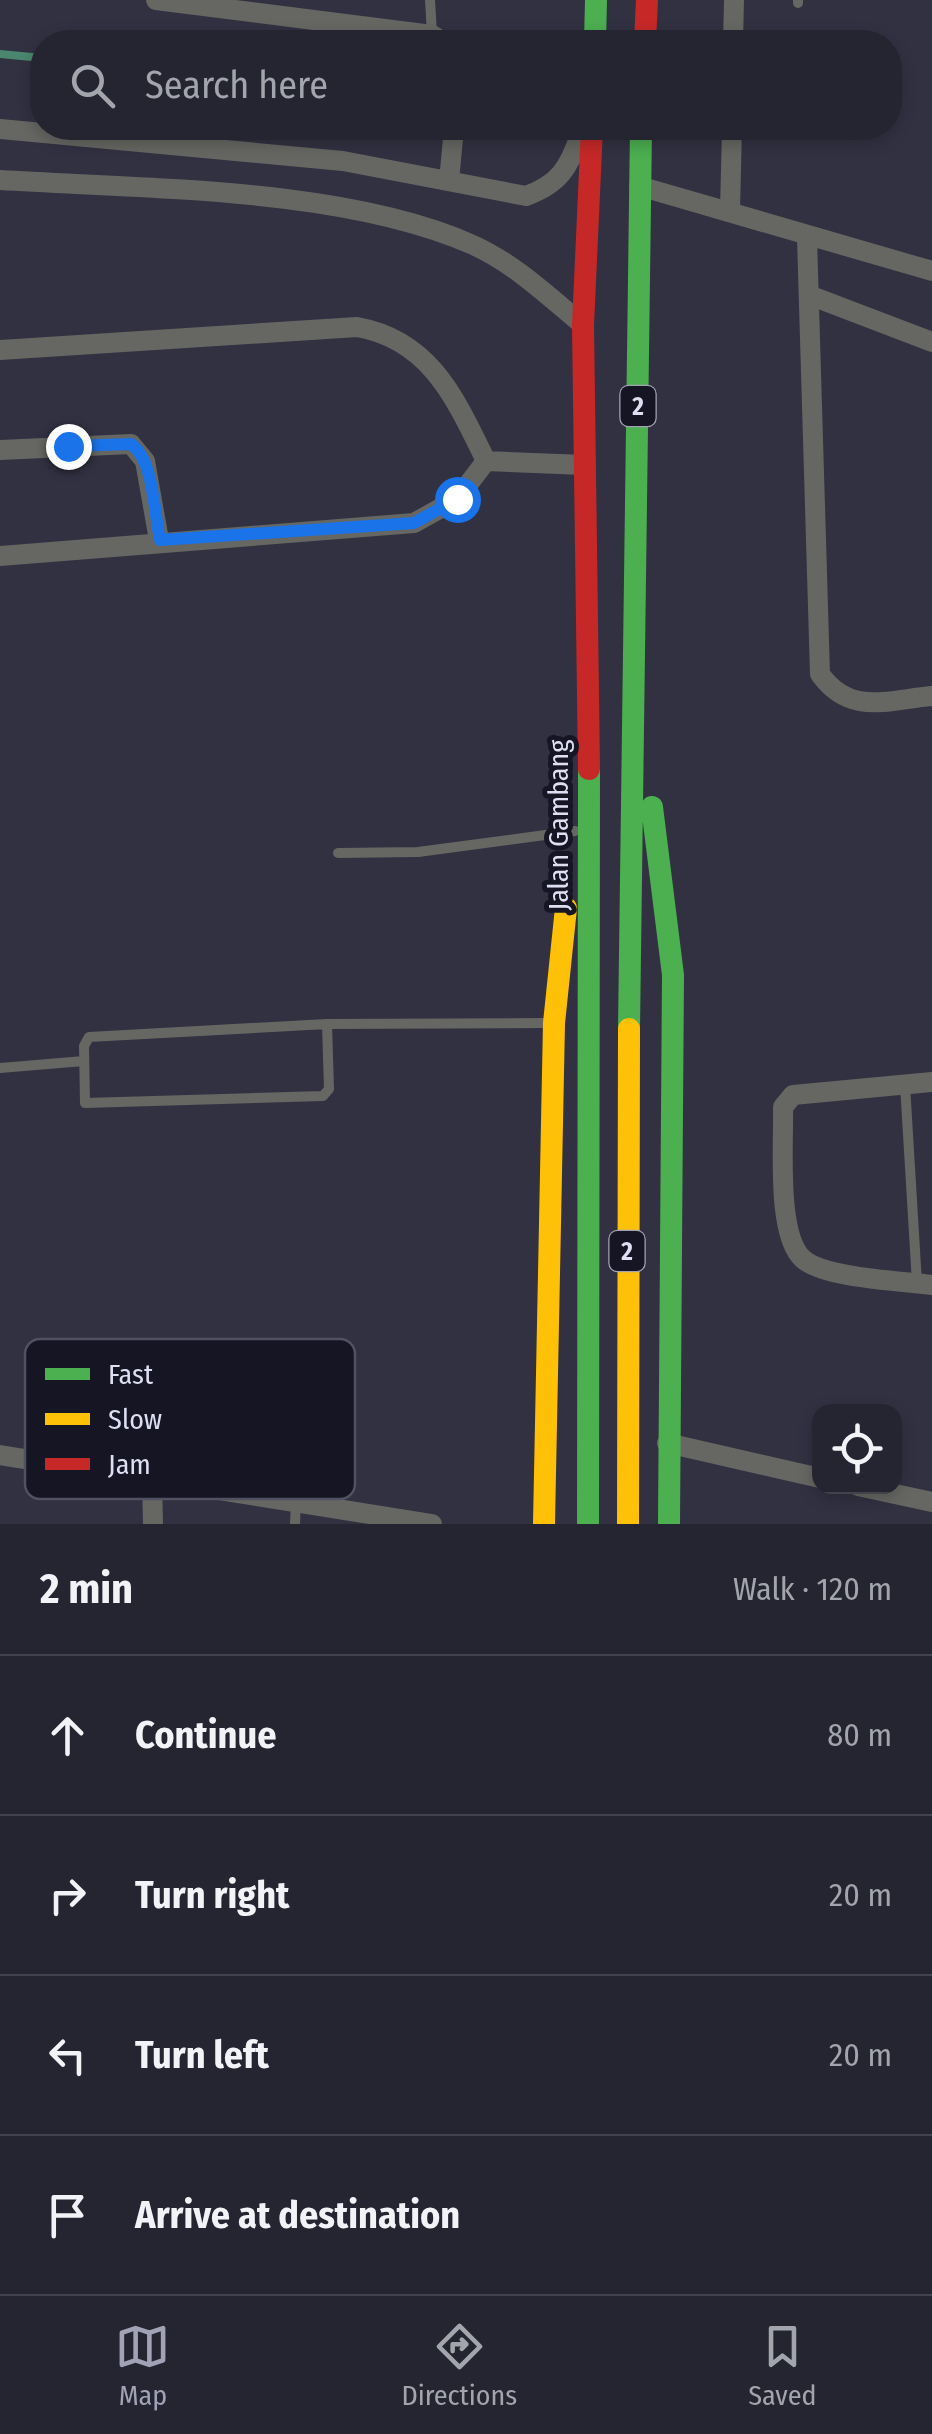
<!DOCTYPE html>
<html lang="en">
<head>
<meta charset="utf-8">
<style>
  body { margin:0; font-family:"Fira Sans Condensed",sans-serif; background:#31313e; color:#f1f3f6 }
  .controls { position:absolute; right:30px; bottom:30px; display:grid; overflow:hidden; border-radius:20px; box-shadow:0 5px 15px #0003 }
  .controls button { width:90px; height:90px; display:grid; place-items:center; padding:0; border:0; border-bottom:2px solid #42424d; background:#252532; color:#f1f3f6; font:50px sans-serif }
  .stop { position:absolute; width:30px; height:30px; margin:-22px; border:8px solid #1a73e8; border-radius:50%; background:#fff }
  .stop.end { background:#1a73e8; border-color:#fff; box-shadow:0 2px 10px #0008 }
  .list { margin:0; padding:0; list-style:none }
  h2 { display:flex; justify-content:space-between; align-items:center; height:130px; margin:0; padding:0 40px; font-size:42px }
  h2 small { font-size:32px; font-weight:400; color:#a3a5ac }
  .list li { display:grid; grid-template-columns:65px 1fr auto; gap:30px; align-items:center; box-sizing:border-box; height:160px; padding:0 40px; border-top:2px solid #42424d }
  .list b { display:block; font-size:38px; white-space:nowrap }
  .list em { font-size:32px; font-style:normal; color:#a3a5ac }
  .icon { flex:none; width:55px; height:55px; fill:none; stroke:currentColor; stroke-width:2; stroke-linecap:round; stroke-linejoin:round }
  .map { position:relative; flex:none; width:932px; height:1524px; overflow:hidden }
  .search { position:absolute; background:#252532; box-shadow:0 5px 15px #0003; left:30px; right:30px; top:30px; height:110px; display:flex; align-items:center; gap:25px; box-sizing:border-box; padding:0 35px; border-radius:40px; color:#a3a5ac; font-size:38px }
  .sheet { height:770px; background:#252532 }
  nav { display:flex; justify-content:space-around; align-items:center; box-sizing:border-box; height:140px; border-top:2px solid #42424d; background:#252532; font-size:28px; color:#a3a5ac }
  nav a { display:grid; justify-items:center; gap:5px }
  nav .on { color:#a1a2b5 }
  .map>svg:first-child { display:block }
</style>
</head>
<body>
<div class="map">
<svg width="932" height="1524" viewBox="0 0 932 1524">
  <rect width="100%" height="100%" fill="#313142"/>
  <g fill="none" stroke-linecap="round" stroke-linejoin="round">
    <path stroke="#4b876e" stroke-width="8" d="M0,54L42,58"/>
    <path stroke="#666663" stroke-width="10" d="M430,0L432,34
      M798,3V0
      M338,853L418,852L575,831
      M327,1024L329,1089L323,1096L85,1103L84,1046L89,1037L327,1024L547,1023
      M0,1068L84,1061
      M905,1085L917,1283
      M295,1524L296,1502"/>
    <path stroke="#666663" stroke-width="20" d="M156,0L432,35L443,42
      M733,42L734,0
      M0,129L343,161L526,196C559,184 569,168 580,135
      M0,180C142,189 344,187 473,245C515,264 548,296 583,325
      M449,181L454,128
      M639,186L932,271
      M730,210L732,128
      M807,238L820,674C850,716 887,700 932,696
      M809,295L932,342
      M0,350L357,327C431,340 456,400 486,461L457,499L414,523L0,556
      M0,450L131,444L145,461L159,540
      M486,461L584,465
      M932,1082L793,1095L783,1107C784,1144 776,1235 803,1259C824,1278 902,1281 932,1285
      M667,1443L820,1478
      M0,1455L432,1524
      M152,1479L153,1524
      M858,1486L932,1502"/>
    <path stroke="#4caf50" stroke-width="22" d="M595,42L596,0
      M652,807L673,975L669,1524
      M629,1029L641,128
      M588,1524L589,769"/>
    <path stroke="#ffc107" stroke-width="22" d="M544,1524L554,1023L566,908
      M628,1524L629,1029"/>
    <path stroke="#c62828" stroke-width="22" d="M645,42L647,0
      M589,769L583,325L592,128"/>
  </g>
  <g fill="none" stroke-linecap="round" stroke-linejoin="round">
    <path stroke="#1a73e8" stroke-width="12" d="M68,446L131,444C154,460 154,513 160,540L414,523L457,499"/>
  </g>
  <g text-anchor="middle" stroke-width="10" stroke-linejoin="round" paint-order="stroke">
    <g fill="#151523" stroke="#a2a2b5" stroke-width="2.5">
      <rect x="620.5" y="386" width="35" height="40" rx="8"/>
      <rect x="609.5" y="1231" width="35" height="40" rx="8"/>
    </g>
    <g font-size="25" font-weight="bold" fill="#dedff3">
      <text x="638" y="415">2</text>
      <text x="627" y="1260">2</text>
    </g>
    <g font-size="28" fill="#dedff3" stroke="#151523">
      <text transform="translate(558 825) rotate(-90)" y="10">Jalan Gambang</text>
    </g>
  </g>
  <rect x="25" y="1339" width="330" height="160" rx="15" fill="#151523" stroke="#515261" stroke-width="2.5"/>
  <rect x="45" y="1368" width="45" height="12" fill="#4caf50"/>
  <rect x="45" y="1413" width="45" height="12" fill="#ffc107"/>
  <rect x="45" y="1458" width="45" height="12" fill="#c62828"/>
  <g font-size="28" fill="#dedff3">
    <text x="108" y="1384">Fast</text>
    <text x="108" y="1429">Slow</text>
    <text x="108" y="1474">Jam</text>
  </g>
</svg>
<div class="controls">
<button><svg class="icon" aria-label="locate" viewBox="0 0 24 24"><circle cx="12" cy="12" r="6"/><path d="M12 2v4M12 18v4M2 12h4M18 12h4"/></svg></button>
</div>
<div class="stop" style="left:457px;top:499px"></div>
<div class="stop end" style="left:68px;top:446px"></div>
<div class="search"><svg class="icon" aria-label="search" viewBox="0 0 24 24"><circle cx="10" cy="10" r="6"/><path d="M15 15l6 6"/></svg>Search here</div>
</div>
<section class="sheet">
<h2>2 min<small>Walk · 120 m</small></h2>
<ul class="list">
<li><svg class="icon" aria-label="ahead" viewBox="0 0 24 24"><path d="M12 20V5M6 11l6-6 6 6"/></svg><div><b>Continue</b></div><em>80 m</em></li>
<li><svg class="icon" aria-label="right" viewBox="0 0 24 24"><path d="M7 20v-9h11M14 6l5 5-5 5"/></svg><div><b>Turn right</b></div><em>20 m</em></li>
<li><svg class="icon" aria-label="left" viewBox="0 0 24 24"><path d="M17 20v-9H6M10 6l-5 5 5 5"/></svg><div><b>Turn left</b></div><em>20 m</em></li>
<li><svg class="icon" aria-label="arrive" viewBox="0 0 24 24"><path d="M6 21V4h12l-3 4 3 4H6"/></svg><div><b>Arrive at destination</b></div></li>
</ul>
</section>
<nav>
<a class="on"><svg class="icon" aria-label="map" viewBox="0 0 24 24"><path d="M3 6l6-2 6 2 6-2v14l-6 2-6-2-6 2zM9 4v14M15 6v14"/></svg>Map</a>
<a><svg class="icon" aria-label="directions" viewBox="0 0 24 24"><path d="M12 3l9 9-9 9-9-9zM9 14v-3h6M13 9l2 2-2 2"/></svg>Directions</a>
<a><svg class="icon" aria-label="saved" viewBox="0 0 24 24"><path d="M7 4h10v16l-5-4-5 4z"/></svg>Saved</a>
</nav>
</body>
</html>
